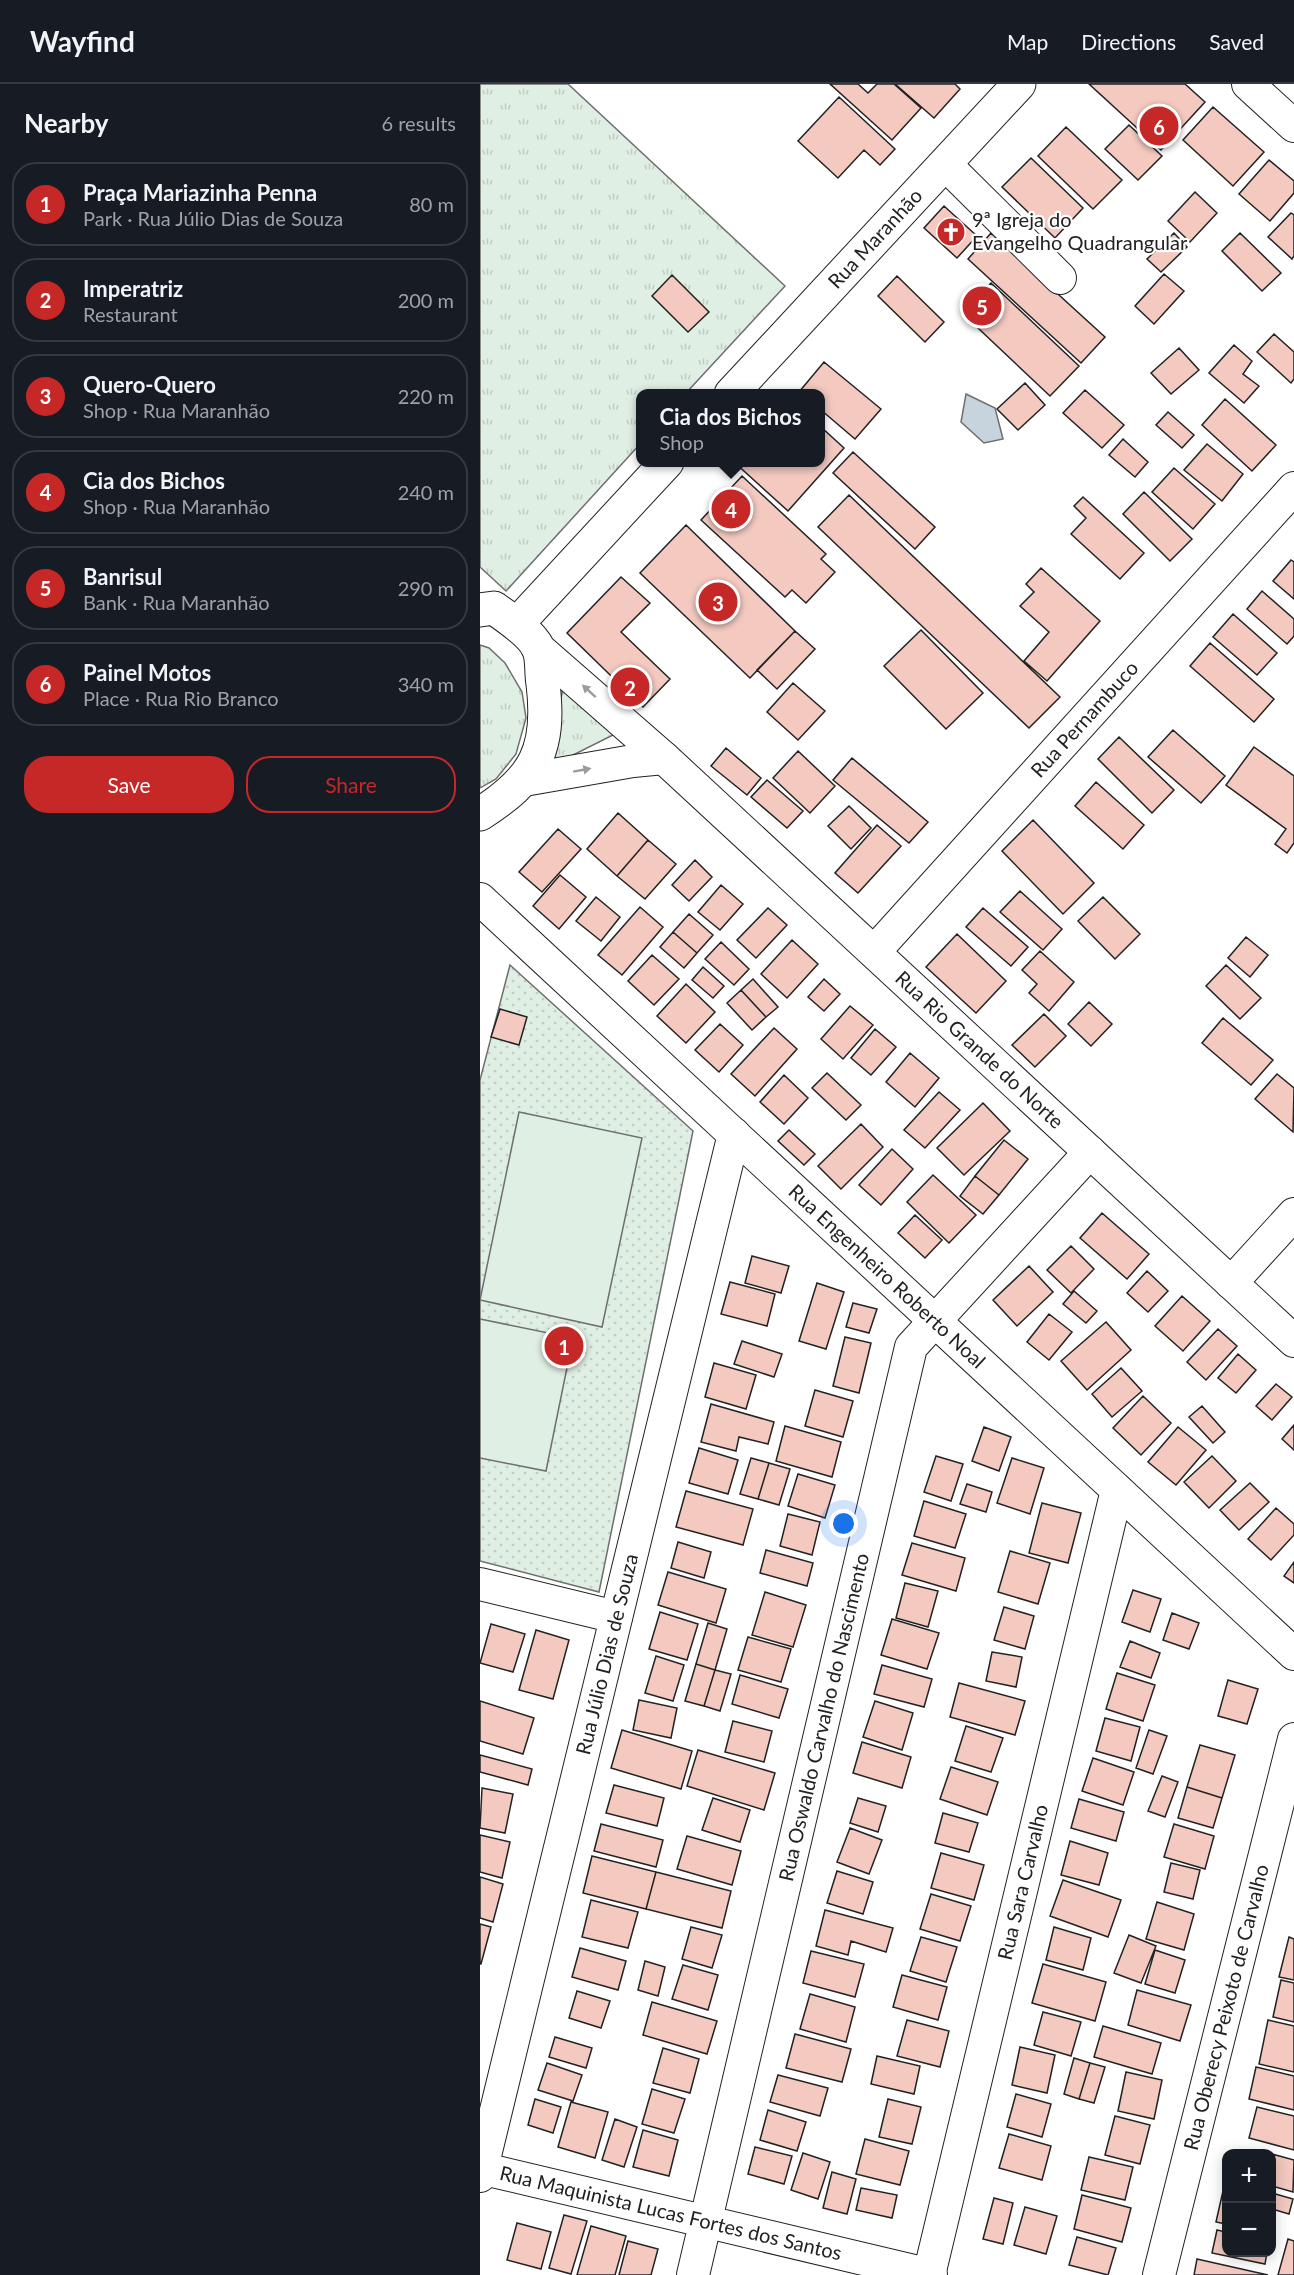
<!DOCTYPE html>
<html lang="en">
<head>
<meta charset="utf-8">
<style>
  body { margin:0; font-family:Lato,sans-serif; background:#242831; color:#f1f3f6 }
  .controls { position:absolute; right:18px; bottom:18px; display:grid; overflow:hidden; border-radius:12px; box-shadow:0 3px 15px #0003 }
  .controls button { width:54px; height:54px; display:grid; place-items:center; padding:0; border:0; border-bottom:2px solid #363941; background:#171b24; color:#f1f3f6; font:30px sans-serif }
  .you { position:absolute; left:364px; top:1440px; width:21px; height:21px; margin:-15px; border:4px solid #fff; border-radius:50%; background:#1a73e8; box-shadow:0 0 0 9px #1a73e833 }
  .badge { display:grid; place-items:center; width:39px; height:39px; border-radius:50%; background:#c62828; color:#fff; font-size:20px; font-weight:700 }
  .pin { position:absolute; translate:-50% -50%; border:3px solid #fff; box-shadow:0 2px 6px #0006 }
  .popup { position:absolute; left:156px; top:305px; width:189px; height:78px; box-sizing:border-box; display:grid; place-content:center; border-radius:12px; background:#171b24; filter:drop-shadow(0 2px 4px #0005); font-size:20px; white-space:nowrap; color:#9ea1a6 }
  .popup b { font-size:22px; color:#f1f3f6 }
  .popup::after { content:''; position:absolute; left:50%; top:100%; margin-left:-12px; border:12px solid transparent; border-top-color:#171b24 }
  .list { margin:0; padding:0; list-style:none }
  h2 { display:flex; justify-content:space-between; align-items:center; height:78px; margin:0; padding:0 24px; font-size:26px }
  h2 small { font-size:20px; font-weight:400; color:#9ea1a6 }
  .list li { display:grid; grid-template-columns:39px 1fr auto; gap:18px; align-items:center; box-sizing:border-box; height:84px; margin:0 12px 12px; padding:0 12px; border:2px solid #363941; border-radius:24px }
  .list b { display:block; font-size:22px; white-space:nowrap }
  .list p { margin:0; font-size:20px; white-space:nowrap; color:#9ea1a6 }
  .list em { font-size:20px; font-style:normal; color:#9ea1a6 }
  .actions { display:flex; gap:12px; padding:18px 24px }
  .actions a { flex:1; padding:14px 0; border:2px solid #c62828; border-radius:24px; text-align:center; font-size:21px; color:#c62828 }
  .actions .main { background:#c62828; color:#fff }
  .map { position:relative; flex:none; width:814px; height:2191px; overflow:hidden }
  header { display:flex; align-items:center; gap:36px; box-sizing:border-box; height:84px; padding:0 30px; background:#171b24; border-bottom:2px solid #363941 }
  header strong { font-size:28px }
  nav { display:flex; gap:33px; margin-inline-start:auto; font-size:21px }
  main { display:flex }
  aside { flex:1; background:#171b24 }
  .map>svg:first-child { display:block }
</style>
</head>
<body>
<header>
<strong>Wayfind</strong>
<nav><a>Map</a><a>Directions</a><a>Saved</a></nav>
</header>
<main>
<aside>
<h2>Nearby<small>6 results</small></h2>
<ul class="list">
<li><span class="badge">1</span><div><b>Praça Mariazinha Penna</b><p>Park · Rua Júlio Dias de Souza</p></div><em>80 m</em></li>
<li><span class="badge">2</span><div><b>Imperatriz</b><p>Restaurant</p></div><em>200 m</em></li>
<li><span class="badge">3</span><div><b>Quero-Quero</b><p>Shop · Rua Maranhão</p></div><em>220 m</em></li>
<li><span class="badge">4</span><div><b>Cia dos Bichos</b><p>Shop · Rua Maranhão</p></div><em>240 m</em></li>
<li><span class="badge">5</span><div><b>Banrisul</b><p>Bank · Rua Maranhão</p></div><em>290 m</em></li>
<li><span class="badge">6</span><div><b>Painel Motos</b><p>Place · Rua Rio Branco</p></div><em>340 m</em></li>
</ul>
<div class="actions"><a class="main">Save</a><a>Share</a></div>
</aside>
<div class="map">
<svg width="814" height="2191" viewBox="0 0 814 2191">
  <defs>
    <pattern id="grass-tufts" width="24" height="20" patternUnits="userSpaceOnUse" patternTransform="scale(1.5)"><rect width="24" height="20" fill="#e0efe3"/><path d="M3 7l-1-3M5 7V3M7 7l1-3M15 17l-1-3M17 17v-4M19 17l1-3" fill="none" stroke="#c0cdc2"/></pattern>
    <pattern id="park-dots" width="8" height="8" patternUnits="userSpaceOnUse" patternTransform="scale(1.5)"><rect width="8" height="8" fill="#e0efe3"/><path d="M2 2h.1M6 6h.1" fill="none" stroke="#c0cdc2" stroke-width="1.8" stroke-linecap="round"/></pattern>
  </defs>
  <rect width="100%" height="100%" fill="#fff"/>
  <path fill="url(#grass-tufts)" stroke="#6f6f6f" stroke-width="1.5" d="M0,0H88L305,202L206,309L161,310V359L26,507L0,483Z
    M0,561L9,564L25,579L42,608L46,634L36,670L16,695L0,704Z
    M84,599L137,649L67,684Z"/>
  <path fill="url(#park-dots)" stroke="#6f6f6f" stroke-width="1.5" d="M30,881L213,1047L119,1508L0,1477V996Z"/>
  <path fill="#e0efe3" stroke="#6f6f6f" stroke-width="1.5" d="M39,1028L162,1054L122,1243L0,1216Z
    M0,1235L93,1254L66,1387L0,1374Z"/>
  <path fill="#c7d3dd" stroke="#6f6f6f" stroke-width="1.5" d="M486,310L515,324L523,355L504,359L481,338Z"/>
  <path fill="#f3c9c0" stroke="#222" stroke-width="1.5" d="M350,0H378L388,9L397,0H414L441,24L412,56Z
    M415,0H475L480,5L454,34Z
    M609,0H705L725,18L681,66Z
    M359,13L415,65L400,81L384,66L358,94L318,57Z
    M733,23L784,68L753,102L703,56Z
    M649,41L682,72L658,96L625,65Z
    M586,43L642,96L613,125L558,72Z
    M551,74L603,124L575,154L522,103Z
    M789,76L814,97V109L790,137L759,110Z
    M715,108L737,129L710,158L688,137Z
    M464,122L497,152L477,174L444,144Z
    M811,129L814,131V172L812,175L788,153Z
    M511,149L625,253L601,279L488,175Z
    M694,149L707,163L681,188L667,175Z
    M760,149L801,189L782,207L742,167Z
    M684,190L704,207L674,240L655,222Z
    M192,191L229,228L208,248L172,212Z
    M417,192L464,238L445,258L398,212Z
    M511,199L599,282L570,312L482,229Z
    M794,250L814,268V295L811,299L777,268Z
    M754,261L772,277L763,290L779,302L764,319L729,289Z
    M699,264L719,286L691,310L671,289Z
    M344,278L401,325L375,355L341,326V310H321L319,308Z
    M545,299L565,321L538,346L517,325Z
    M605,306L644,341L622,364L583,329Z
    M745,315L796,361L772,387L722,341Z
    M688,328L714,351L702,364L676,341Z
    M341,343L364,364L308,427L254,378H341Z
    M643,355L668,378L655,393L629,371Z
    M727,360L763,390L742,417L704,386Z
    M373,368L455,443L435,465L353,389Z
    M694,384L735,420L713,445L672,408Z
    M262,392L346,470L341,475L355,488L326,519L312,506L305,513L221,436Z
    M664,408L712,455L690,477L643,430Z
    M369,411L580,613L549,644L338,443Z
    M603,413L664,469L640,495L591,450L606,434L594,422Z
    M206,441L315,547L270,594L160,489Z
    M811,476L814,478V515L793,497Z
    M561,484L620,537L567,597L544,577L569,548L540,522L554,508L546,500Z
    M141,493L170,519L141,548L190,595L163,623L87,549Z
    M782,507L814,535V552L807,560L767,525Z
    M753,530L797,569L777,591L733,553Z
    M441,546L503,609L466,645L404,582Z
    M315,547L335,565L297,605L277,586Z
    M730,559L794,615L774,638L710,582Z
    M313,599L345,627L318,656L287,628Z
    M693,646L745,692L721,719L668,673Z
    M639,653L694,706L672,729L618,675Z
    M774,663L814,692V759L807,769L795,760L806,745L746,701Z
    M246,664L281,694L267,711L231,682Z
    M318,667L355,702L330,729L293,694Z
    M372,674L448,738L429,759L353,696Z
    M287,696L323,727L307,744L271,713Z
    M616,698L664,741L643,765L595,722Z
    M369,722L391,744L371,765L348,742Z
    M138,729L168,756L137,792L107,765Z
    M553,736L614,799L583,830L522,767Z
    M397,741L421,762L378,809L355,789Z
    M78,745L101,765L62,808L39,788Z
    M168,756L196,780L165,815L137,792Z
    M215,776L232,793L209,817L192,801Z
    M80,791L106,813L79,845L53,822Z
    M241,801L263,820L240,846L218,828Z
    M540,807L582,845L563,866L520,828Z
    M116,813L140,833L121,857L96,837Z
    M623,813L660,850L635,875L598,837Z
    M160,823L183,843L142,891L118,871Z
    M288,824L307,841L276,874L257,856Z
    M503,824L548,863L531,882L486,843Z
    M209,830L233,851L217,869L193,848Z
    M193,848L217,869L204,884L180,863Z
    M477,850L526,897L496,929L446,883Z
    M766,853L788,871L770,893L748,874Z
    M312,856L338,880L307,914L281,890Z
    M241,858L269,885L254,901L225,875Z
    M560,867L594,898L569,927L549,909L557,900L542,886Z
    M172,871L199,895L174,921L148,897Z
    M746,881L781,914L760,935L726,902Z
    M223,883L244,902L233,914L212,896Z
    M273,895L298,923L286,933L261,906Z
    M344,895L360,910L344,927L328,913Z
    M206,900L235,928L206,959L177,932Z
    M261,906L286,933L272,946L247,919Z
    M609,918L632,940L611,962L588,940Z
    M370,922L393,941L363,975L341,955Z
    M20,925L47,933L39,961L11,953Z
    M564,930L586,952L555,983L532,961Z
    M743,934L793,976L771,1001L722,959Z
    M240,940L263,961L239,988L215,966Z
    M294,944L317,965L275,1012L251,990Z
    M395,945L416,963L391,991L371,974Z
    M430,969L459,994L435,1023L406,998Z
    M347,989L381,1021L366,1036L332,1004Z
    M797,990L814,1004L813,1048L775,1015Z
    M304,991L328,1014L304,1040L280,1018Z
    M459,1008L480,1026L445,1064L424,1046Z
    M503,1019L530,1047L484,1091L457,1064Z
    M381,1040L403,1063L361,1105L338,1082Z
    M309,1046L335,1070L324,1081L298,1057Z
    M524,1056L548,1075L519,1111L495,1092Z
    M412,1065L433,1085L401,1121L379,1101Z
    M453,1091L496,1131L469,1159L427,1118Z
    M495,1092L519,1111L503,1130L480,1112Z
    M622,1129L669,1170L647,1195L600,1154Z
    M435,1131L462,1156L445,1174L418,1149Z
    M591,1162L614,1185L591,1209L567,1186Z
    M272,1172L309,1182L301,1209L265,1199Z
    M549,1182L573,1208L537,1242L513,1216Z
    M667,1187L688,1207L668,1228L647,1209Z
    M250,1198L295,1210L287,1242L241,1230Z
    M337,1199L364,1208L346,1265L319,1257Z
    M594,1207L617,1227L606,1239L583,1220Z
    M702,1212L730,1237L703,1267L675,1242Z
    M373,1219L397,1225L389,1249L366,1243Z
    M569,1230L592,1248L569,1276L547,1258Z
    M626,1238L651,1266L607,1306L581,1277Z
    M738,1245L757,1262L726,1296L707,1278Z
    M365,1253L391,1259L379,1309L353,1302Z
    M262,1257L302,1270L294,1293L254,1280Z
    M758,1270L776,1286L756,1309L738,1294Z
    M234,1279L276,1291L266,1325L225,1313Z
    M641,1284L662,1307L632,1333L612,1310Z
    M796,1300L812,1313L792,1336L776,1322Z
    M335,1306L373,1317L363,1353L325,1342Z
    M663,1312L691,1339L661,1371L633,1344Z
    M231,1320L294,1338L288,1360L259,1353L256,1367L221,1358Z
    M722,1322L745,1348L733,1359L709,1333Z
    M814,1341V1366L802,1355Z
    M305,1342L361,1358L352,1393L296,1377Z
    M504,1343L531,1353L519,1387L492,1377Z
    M698,1343L726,1366L696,1401L668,1378Z
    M219,1364L258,1376L248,1410L209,1399Z
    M456,1372L483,1380L471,1417L444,1408Z
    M732,1372L756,1397L729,1424L704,1398Z
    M271,1374L289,1379L278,1415L260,1410Z
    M532,1374L564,1384L550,1430L517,1419Z
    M289,1379L310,1385L299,1421L278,1415Z
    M318,1390L355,1401L345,1434L308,1422Z
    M770,1399L789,1418L759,1446L740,1426Z
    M487,1400L512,1408L506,1428L480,1420Z
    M206,1407L273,1425L263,1461L196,1443Z
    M444,1417L486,1430L475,1464L434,1452Z
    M562,1419L601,1429L588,1479L549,1469Z
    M796,1424L814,1440V1451L791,1476L768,1455Z
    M308,1430L340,1438L332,1471L300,1462Z
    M198,1458L231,1468L224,1494L191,1484Z
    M432,1459L485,1474L476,1507L422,1491Z
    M286,1466L333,1479L327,1502L280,1489Z
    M530,1467L570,1479L558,1520L518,1508Z
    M814,1478V1499L804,1492Z
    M188,1488L246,1505L236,1539L178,1521Z
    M425,1499L458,1507L448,1543L416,1534Z
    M653,1506L681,1515L670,1548L642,1538Z
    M285,1508L326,1521L313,1563L272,1551Z
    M524,1523L554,1532L545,1565L514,1556Z
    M180,1528L218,1540L207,1576L169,1565Z
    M692,1529L719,1539L709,1565L683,1556Z
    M412,1535L459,1549L447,1585L401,1571Z
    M228,1539L247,1545L235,1586L216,1580Z
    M11,1540L45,1550L33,1588L0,1579Z
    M56,1546L89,1556L73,1615L39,1606Z
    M268,1553L311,1565L301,1598L258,1586Z
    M650,1557L680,1569L671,1594L640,1583Z
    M512,1568L542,1573L536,1603L506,1597Z
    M176,1572L204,1581L193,1617L165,1609Z
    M216,1580L235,1586L224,1622L205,1617Z
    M402,1581L452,1595L444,1623L394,1610Z
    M235,1586L251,1590L240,1627L224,1622Z
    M637,1589L675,1601L663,1637L626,1625Z
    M260,1591L308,1605L299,1634L252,1620Z
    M748,1596L778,1605L767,1640L738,1632Z
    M479,1599L545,1617L535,1651L470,1633Z
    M159,1616L197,1624L191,1654L153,1646Z
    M0,1617L54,1634L43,1670L0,1657Z
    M395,1617L433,1629L422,1666L383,1653Z
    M625,1634L660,1643L651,1677L616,1667Z
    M253,1637L292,1647L284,1678L245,1668Z
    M486,1642L523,1654L511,1688L475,1677Z
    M142,1646L212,1667L201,1705L131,1684Z
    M669,1646L687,1652L673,1690L656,1684Z
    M382,1658L431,1673L422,1704L373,1689Z
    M720,1661L755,1671L742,1714L707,1703Z
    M218,1666L295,1689L284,1726L207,1702Z
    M0,1671L52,1685L48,1701L0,1688Z
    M613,1674L654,1688L643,1721L602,1707Z
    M471,1683L518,1698L507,1731L460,1715Z
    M682,1692L698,1698L685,1733L668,1727Z
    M134,1701L184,1714L177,1742L126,1729Z
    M707,1703L742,1714L733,1744L698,1734Z
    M2,1704L33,1710L25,1749L0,1744Z
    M233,1714L270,1726L260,1758L222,1746Z
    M378,1714L406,1722L398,1748L370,1739Z
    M599,1715L644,1728L636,1757L591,1744Z
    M463,1729L498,1739L489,1768L455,1759Z
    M121,1740L183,1756L176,1783L114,1767Z
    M694,1740L734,1752L725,1785L684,1773Z
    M370,1744L402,1756L389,1790L357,1778Z
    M0,1751L30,1758L22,1794L0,1788Z
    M207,1752L261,1767L252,1801L197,1785Z
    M590,1757L628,1769L619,1801L581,1791Z
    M461,1769L504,1781L494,1816L451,1804Z
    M112,1772L176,1788L166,1825L103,1809Z
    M691,1779L720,1786L713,1815L684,1808Z
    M357,1787L393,1798L383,1830L347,1819Z
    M176,1788L251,1807L242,1844L166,1825Z
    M0,1793L23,1800L13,1838L0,1834Z
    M583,1796L641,1816L628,1853L570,1832Z
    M451,1810L491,1822L480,1857L440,1845Z
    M111,1816L158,1828L148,1864L102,1853Z
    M677,1818L714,1830L704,1866L666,1855Z
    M345,1826L413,1844L406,1868L371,1857L368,1871L336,1862Z
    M0,1840L11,1843L1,1880H0Z
    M211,1843L242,1851L232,1884L202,1875Z
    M574,1843L611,1854L603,1886L566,1876Z
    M649,1851L676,1862L661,1899L634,1889Z
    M441,1853L477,1863L466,1898L430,1887Z
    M809,1853L814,1855V1896L799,1893Z
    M100,1864L146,1877L138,1906L92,1893Z
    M675,1866L705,1876L695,1909L665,1900Z
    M331,1867L384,1880L375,1913L323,1899Z
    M165,1877L185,1883L178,1912L158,1906Z
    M563,1880L626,1898L615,1937L552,1919Z
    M203,1881L238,1891L228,1926L192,1915Z
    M422,1891L467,1903L458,1936L413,1923Z
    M801,1896L814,1899V1938L793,1933Z
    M657,1906L711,1921L700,1957L648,1941Z
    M97,1907L130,1917L121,1944L89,1934Z
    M330,1910L375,1923L366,1958L320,1945Z
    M172,1918L237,1937L227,1970L163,1951Z
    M563,1928L601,1938L591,1972L554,1961Z
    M427,1936L469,1947L460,1983L417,1972Z
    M788,1936L814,1942V1988L779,1980Z
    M623,1942L681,1959L672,1990L614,1973Z
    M315,1950L371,1965L362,1998L306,1984Z
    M75,1953L112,1964L106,1984L69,1973Z
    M540,1963L575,1971L567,2009L532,2001Z
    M183,1964L219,1975L210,2009L173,1999Z
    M397,1972L440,1982L434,2010L391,2000Z
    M594,1974L610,1979L599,2015L584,2010Z
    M67,1979L102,1991L93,2017L58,2006Z
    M610,1979L625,1983L614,2019L599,2015Z
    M776,1983L814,1992V2026L769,2015Z
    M646,1988L682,1996L674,2035L638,2027Z
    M298,1991L348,2004L340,2032L290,2018Z
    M172,2005L205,2015L194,2049L162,2040Z
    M536,2010L571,2020L562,2053L527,2043Z
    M55,2015L81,2023L73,2049L48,2041Z
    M408,2015L441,2023L432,2060L399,2053Z
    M91,2018L128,2028L115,2074L78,2063Z
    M777,2023L814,2032V2066L769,2054Z
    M288,2026L326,2038L317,2067L280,2056Z
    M635,2032L670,2041L660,2080L625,2071Z
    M135,2035L157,2043L144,2083L122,2076Z
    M163,2046L198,2056L189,2092L153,2083Z
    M529,2050L571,2062L562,2096L519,2084Z
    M385,2055L429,2067L420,2101L376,2090Z
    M275,2063L312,2072L304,2100L268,2090Z
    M323,2069L350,2078L338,2115L311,2106Z
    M792,2070L814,2076L813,2108L792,2102Z
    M609,2073L653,2083L645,2116L601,2106Z
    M352,2088L376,2095L367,2130L343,2124Z
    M745,2098H746V2140L736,2138Z
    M381,2104L417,2111L412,2134L376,2126Z
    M792,2109L813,2115L809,2130L792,2125Z
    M602,2111L651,2124L642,2158L594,2145Z
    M514,2114L533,2119L523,2160L503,2155Z
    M545,2123L577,2132L566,2170L534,2161Z
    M84,2131L107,2137L91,2190L69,2184Z
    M37,2139L71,2148L61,2185L27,2176Z
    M111,2142L146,2152L135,2191H97Z
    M737,2146L746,2148V2168H787L785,2180L732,2169Z
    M597,2153L636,2164L628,2191L589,2181Z
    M808,2155L814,2157V2191H798Z
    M148,2157L178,2165L171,2191H139Z
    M717,2175L788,2191H714Z"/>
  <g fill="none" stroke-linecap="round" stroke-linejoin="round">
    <g stroke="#222" stroke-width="34">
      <g id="minor">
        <path d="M768,0L814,42"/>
        <path d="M465,80L580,194"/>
        <path id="s1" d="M58,564L184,674L814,1257"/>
        <path d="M44,696L153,677L184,674"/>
        <path id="s2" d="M0,815L814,1570"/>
        <path id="s3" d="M394,868L814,404"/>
        <path d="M751,1199L814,1130"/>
        <path d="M0,1500L136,1533"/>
        <path id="s4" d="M0,2084L451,2191"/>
        <path id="s5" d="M0,2092L254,1050"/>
        <path id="s6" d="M213,2191L431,1263L610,1068"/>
        <path id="s7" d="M449,2191L637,1406"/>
        <path id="s8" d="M679,2191L814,1655"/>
      </g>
    </g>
    <g stroke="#222" stroke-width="35">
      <g id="major">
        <path id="s9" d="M251,310L539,0"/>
        <path d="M0,526L14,524C27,533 52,550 58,564C63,573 61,590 63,600C71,666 55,695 0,730"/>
        <path d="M37,540L187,378"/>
      </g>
    </g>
    <use href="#minor" stroke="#fff" stroke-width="32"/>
    <use href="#major" stroke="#fff" stroke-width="33"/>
  </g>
  <defs><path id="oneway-solid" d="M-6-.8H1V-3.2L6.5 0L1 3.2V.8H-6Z" transform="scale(1.5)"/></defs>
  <g fill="#9c9c9c">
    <use href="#oneway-solid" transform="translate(109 607) rotate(-138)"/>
    <use href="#oneway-solid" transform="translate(102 686) rotate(-10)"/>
  </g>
  <defs>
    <g id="church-disc" transform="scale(1.5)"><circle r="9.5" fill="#c62828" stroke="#fff"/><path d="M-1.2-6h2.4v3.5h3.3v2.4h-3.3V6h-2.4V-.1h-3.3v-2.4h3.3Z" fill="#fff"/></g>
  </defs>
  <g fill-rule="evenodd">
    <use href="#church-disc" x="471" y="148"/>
  </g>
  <g text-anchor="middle" stroke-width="4.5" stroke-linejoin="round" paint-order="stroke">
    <g font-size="20" fill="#222" stroke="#fff" text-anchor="start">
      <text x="492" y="143">9ª Igreja do<tspan x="492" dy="23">Evangelho Quadrangular</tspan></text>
    </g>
    <g font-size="20" fill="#222" stroke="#fff">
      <text dy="7" stroke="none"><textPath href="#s9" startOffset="212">Rua Maranhão</textPath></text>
      <text dy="7" stroke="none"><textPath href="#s3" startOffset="314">Rua Pernambuco</textPath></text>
      <text dy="7" stroke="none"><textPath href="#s1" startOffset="597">Rua Rio Grande do Norte</textPath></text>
      <text dy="7" stroke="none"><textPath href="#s2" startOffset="555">Rua Engenheiro Roberto Noal</textPath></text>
      <text dy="7" stroke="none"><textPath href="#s5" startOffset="537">Rua Júlio Dias de Souza</textPath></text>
      <text dy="7" stroke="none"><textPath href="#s6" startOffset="573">Rua Oswaldo Carvalho do Nascimento</textPath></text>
      <text dy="7" stroke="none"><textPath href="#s7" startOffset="404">Rua Sara Carvalho</textPath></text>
      <text dy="7" stroke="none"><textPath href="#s8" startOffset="276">Rua Oberecy Peixoto de Carvalho</textPath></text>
      <text dy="7" stroke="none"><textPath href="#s4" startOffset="196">Rua Maquinista Lucas Fortes dos Santos</textPath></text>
    </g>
  </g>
</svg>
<div class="controls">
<button>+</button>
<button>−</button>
</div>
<div class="you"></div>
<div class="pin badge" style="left:84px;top:1262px">1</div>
<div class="pin badge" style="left:150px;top:603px">2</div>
<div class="pin badge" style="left:238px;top:518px">3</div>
<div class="pin badge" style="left:251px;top:425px">4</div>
<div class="popup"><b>Cia dos Bichos</b>Shop</div>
<div class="pin badge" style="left:502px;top:222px">5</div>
<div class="pin badge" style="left:679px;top:42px">6</div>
</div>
</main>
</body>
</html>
